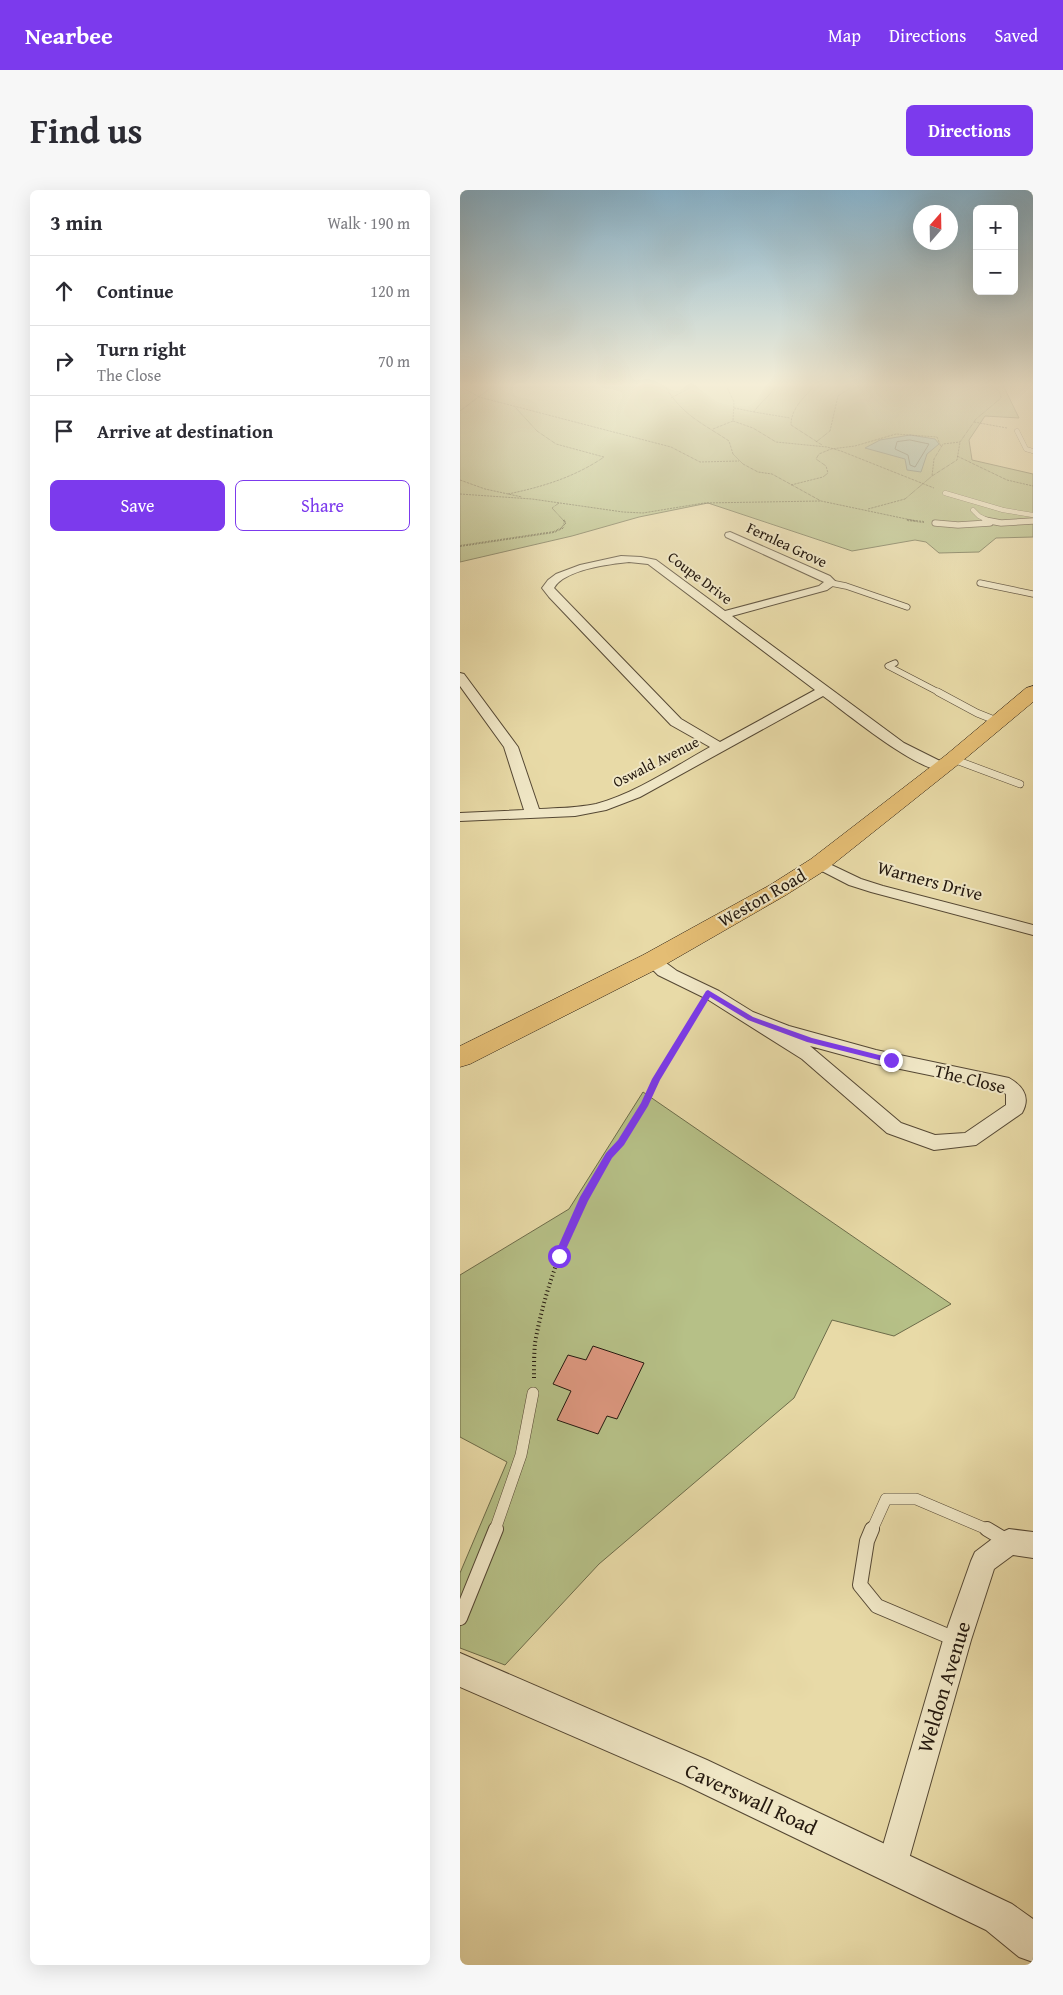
<!DOCTYPE html>
<html lang="en">
<head>
<meta charset="utf-8">
<style>
  body { margin:0; font-family:"Gentium Book Plus",serif; background:#f7f7f7; color:#2b2b33 }
  .controls { position:absolute; right:15px; top:15px; display:grid; overflow:hidden; border-radius:8px; box-shadow:0 5px 20px #0002 }
  .controls button { width:45px; height:45px; display:grid; place-items:center; padding:0; border:0; border-bottom:1px solid #e1e1e2; background:#fff; color:#2b2b33; font:25px sans-serif }
  .compass { position:absolute; left:453px; top:15px; width:45px; height:45px; border-radius:50%; background:#fff; box-shadow:0 5px 20px #0002; rotate:20deg }
  .stop { position:absolute; width:15px; height:15px; margin:-11px; border:4px solid #7c3aed; border-radius:50%; background:#fff }
  .stop.end { background:#7c3aed; border-color:#fff; box-shadow:0 1px 5px #0008 }
  .list { margin:0; padding:0; list-style:none }
  h2 { display:flex; justify-content:space-between; align-items:center; height:65px; margin:0; padding:0 20px; font-size:21px }
  h2 small { font-size:16px; font-weight:400; color:#7c7c81 }
  .list li { display:grid; grid-template-columns:32px 1fr auto; gap:15px; align-items:center; box-sizing:border-box; height:70px; padding:0 20px; border-top:1px solid #e1e1e2 }
  .list b { display:block; font-size:19px; white-space:nowrap }
  .list p { margin:0; font-size:16px; white-space:nowrap; color:#7c7c81 }
  .list em { font-size:16px; font-style:normal; color:#7c7c81 }
  .actions { display:flex; gap:10px; padding:15px 20px }
  .actions a { flex:1; padding:11px 0; border:1px solid #7c3aed; border-radius:8px; text-align:center; font-size:18px; color:#7c3aed }
  .actions .main { background:#7c3aed; color:#fff }
  .icon { flex:none; width:28px; height:28px; fill:none; stroke:currentColor; stroke-width:2; stroke-linecap:round; stroke-linejoin:round }
  .map { position:relative; flex:none; width:573px; height:1775px; overflow:hidden; border-radius:8px }
  header { display:flex; align-items:center; gap:30px; box-sizing:border-box; height:70px; padding:0 25px; background:#7c3aed; color:#fff }
  header strong { font-size:24px }
  nav { display:flex; gap:28px; margin-inline-start:auto; font-size:18px }
  .intro { display:flex; align-items:center; justify-content:space-between; box-sizing:border-box; height:120px; padding:0 30px }
  h1 { margin:0; font-size:35px }
  .button { padding:12px 22px; border-radius:8px; background:#7c3aed; color:#fff; font-size:18px; font-weight:700 }
  main { display:flex; gap:30px; padding:0 30px }
  aside { flex:1; background:#fff; border-radius:8px; box-shadow:0 5px 20px #0002 }
  .map>svg:first-child { display:block }
</style>
</head>
<body>
<header>
<strong>Nearbee</strong>
<nav><a>Map</a><a>Directions</a><a>Saved</a></nav>
</header>
<div class="intro"><h1>Find us</h1><a class="button">Directions</a></div>
<main>
<aside>
<h2>3 min<small>Walk · 190 m</small></h2>
<ul class="list">
<li><svg class="icon" aria-label="ahead" viewBox="0 0 24 24"><path d="M12 20V5M6 11l6-6 6 6"/></svg><div><b>Continue</b></div><em>120 m</em></li>
<li><svg class="icon" aria-label="right" viewBox="0 0 24 24"><path d="M7 20v-9h11M14 6l5 5-5 5"/></svg><div><b>Turn right</b><p>The Close</p></div><em>70 m</em></li>
<li><svg class="icon" aria-label="arrive" viewBox="0 0 24 24"><path d="M6 21V4h12l-3 4 3 4H6"/></svg><div><b>Arrive at destination</b></div></li>
</ul>
<div class="actions"><a class="main">Save</a><a>Share</a></div>
</aside>
<div class="map">
<svg width="573" height="1775" viewBox="0 0 573 1775">
  <rect width="100%" height="100%" fill="#e8daa7"/>
  <filter id="stains"><feTurbulence type="fractalNoise" baseFrequency=".004" numOctaves="4"/><feColorMatrix values="0 0 0 0 .2 0 0 0 0 .09 0 0 0 0 .02 0 0 0 .5 -.17"/></filter>
  <radialGradient id="worn" r=".72"><stop offset=".6" stop-color="#630" stop-opacity="0"/><stop offset="1" stop-color="#630" stop-opacity=".3"/></radialGradient>
  <path fill="#b6c087" stroke="#6d6c4a" d="M0,193H542L559,228L525,226L509,250L512,270L573,284V347L536,348L519,362L479,363L466,352L455,350L392,361L248,313L179,327L112,346L0,372Z
    M183,902L491,1114L434,1146L372,1130L334,1208L139,1374L45,1475L0,1458V1383L47,1272L0,1247V1085L109,1019Z"/>
  <path fill="#98baae" stroke="#6a796e" d="M450,245L475,249L479,254L467,264L461,282L447,280L445,269L405,258L420,250Z"/>
  <g fill="none" stroke-linecap="round" stroke-linejoin="round">
    <path stroke="#5e695e" stroke-width="1" d="M450,250L469,254L455,277L450,275L448,265L435,259L437,252Z"/>
  </g>
  <path fill="#dd9880" stroke="#24180e" d="M133,1156L184,1173L157,1229L147,1226L138,1244L97,1230L111,1201L93,1194L108,1165L126,1170Z"/>
  <g fill="none" stroke-linecap="round" stroke-linejoin="round">
    <g stroke="#554834" stroke-width="5">
      <path id="service-far4" d="M557,241L566,259L573,261
        M485,303L543,320L573,325
        M513,320L519,326L529,331"/>
    </g>
    <g stroke="#554834" stroke-width="7">
      <path id="service-far3" d="M525,330L541,333L573,331
        M475,333L498,335L530,333
        M371,393L386,396L447,417
        M520,393L573,404
        M435,473L428,476L480,503"/>
    </g>
    <g stroke="#554834" stroke-width="8">
      <path id="service-far2" d="M478,502L517,523L537,531
        M493,569L560,594"/>
    </g>
    <g stroke="#554834" stroke-width="12">
      <path id="service-far1" d="M35,1340L61,1265L73,1203
        M412,1340L426,1309H456L529,1340"/>
    </g>
    <g stroke="#554834" stroke-width="16">
      <path id="service" d="M412,1339L407,1351L400,1395L417,1416L495,1449
        M527,1339L547,1351
        M0,1428L36,1339"/>
    </g>
    <g stroke="#554834" stroke-width="2">
      <path id="minor" d="M270,342L370,386L377,393L367,400L272,426L444,553L486,574L488,577L486,580C462,586 384,521 363,506L180,607L146,620L115,626L0,631V623L64,620L44,557L0,496V483L4,484L58,557L79,619C98,618 117,618 136,614C176,603 214,577 250,557L211,535L89,407L82,398L88,390L96,384L120,375L161,366L181,367L196,370L265,421L359,396L364,392L266,347L265,345L266,343ZM169,372L188,374L355,500L260,552L221,529L94,398C104,380 149,374 169,372Z
        M359,669L401,689L423,696L573,735V745L411,702L389,695L354,677L351,674L354,671Z
        M192,765L198,767L217,781L259,801L293,822L329,836L416,860L549,888C563,896 571,907 562,923L516,955L474,960L427,943L342,869L247,809L198,785L184,771L186,767ZM350,856L416,874L537,899L546,904V915L505,943L475,945L441,933Z
        M549,1339L573,1342V1368L553,1365L534,1379L511,1450L447,1676L443,1687L432,1691L421,1687L417,1676L483,1450L511,1371L515,1362L540,1343Z"/>
    </g>
    <g stroke="#554834" stroke-width="2">
      <path id="tertiary" d="M0,1463L247,1570L552,1714L573,1729V1772L559,1767L526,1740L223,1594L0,1497Z"/>
    </g>
    <g stroke="#24180e" stroke-width="1">
      <path id="trunk" d="M573,496V512L500,573L367,679L326,705L201,777L10,874L0,877V856L183,765L310,695L351,669L486,565L566,498Z"/>
    </g>
    <path stroke="#24180e" stroke-width="1" stroke-dasharray="0.5 1" stroke-linecap="butt" d="M187,193L206,194
      M207,193L205,196C222,225 242,233 269,251L273,264L283,274L298,282L312,284L361,311L456,331
      M317,193C314,203 300,212 294,222L330,228
      M357,193C346,206 331,217 331,235L362,255
      M0,196L19,207L211,257L240,272L279,271
      M211,208L239,193
      M274,218L294,222
      M0,221L37,193
      M273,231L293,238L316,252L367,257L381,261L474,298
      M514,232L547,238
      M253,239L273,231L274,212L265,193
      M356,252L370,241L378,206L398,193
      M497,266L547,290L573,296
      M472,286L497,270L500,252
      M0,290L25,299L62,307
      M331,295L363,287L368,283L366,276L356,269L359,264L371,259L395,256L436,244L477,247L481,257
      M0,304L72,309L163,322L183,323L244,313L361,311
      M48,304C82,297 115,287 144,267L96,254L77,241L55,217
      M99,313L92,318L104,331
      M408,319L445,309L472,286L474,269L483,254L500,252L516,229L541,208L539,201L528,193"/>
    <path stroke="#24180e" stroke-width="2" stroke-dasharray="0.5 1" stroke-linecap="butt" d="M447,330L464,332
      M0,356L94,342L102,338L105,333L104,330"/>
    <path stroke="#24180e" stroke-width="3" stroke-dasharray="1 2.5" stroke-linecap="butt" d="M132,995L185,914L207,870L241,816"/>
    <path stroke="#24180e" stroke-width="4" stroke-dasharray="1 3" stroke-linecap="butt" d="M74,1188C74,1177 74,1164 75,1153C85,1097 106,1043 133,994"/>
    <use href="#service-far4" stroke="#f0e7c6" stroke-width="4.5"/>
    <use href="#service-far3" stroke="#f0e7c6" stroke-width="5.5"/>
    <use href="#service-far2" stroke="#f0e7c6" stroke-width="7"/>
    <use href="#service-far1" stroke="#f0e7c6" stroke-width="11"/>
    <use href="#service" stroke="#f0e7c6" stroke-width="14"/>
    <use href="#minor" fill="#f0e7c6" fill-rule="evenodd"/>
    <use href="#tertiary" fill="#f0e7c6" fill-rule="evenodd"/>
    <use href="#trunk" fill="#e4bd74" fill-rule="evenodd"/>
  </g>
  <linearGradient id="sky" x2="0" y2="1"><stop stop-color="#88b6d1"/><stop offset="0.44" stop-color="#f5eed7"/><stop offset="1" stop-color="#f5eed7" stop-opacity="0"/></linearGradient>
  <rect width="573" height="442" fill="url(#sky)"/>
  <path fill="#7c3aed" d="M248,800L293,827L352,848L431,868L435,870L431,873L347,852L288,830L250,807L200,890L188,916L164,955L152,968L128,1011L102,1068H96L94,1066L120,1007L146,963L158,950L181,913L192,889L246,801Z"/>
  <g text-anchor="middle" stroke-width="4" stroke-linejoin="round" paint-order="stroke">
    <g font-size="15" fill="#24180e" stroke="#f0e7c6">
      <text transform="translate(327 355) rotate(25)" y="5">Fernlea Grove</text>
      <text transform="translate(240 388) rotate(37)" y="5">Coupe Drive</text>
      <text transform="translate(196 572) rotate(-27)" y="5">Oswald Avenue</text>
    </g>
    <g font-size="18" fill="#24180e" stroke="#f0e7c6">
      <text transform="translate(470 691) rotate(15)" y="6">Warners Drive</text>
      <text transform="translate(302 708) rotate(-30)" y="6">Weston Road</text>
      <text transform="translate(510 889) rotate(14)" y="6">The Close</text>
    </g>
    <g font-size="21" fill="#24180e" stroke="#f0e7c6">
      <text transform="translate(484 1497) rotate(-73)" y="7">Weldon Avenue</text>
      <text transform="translate(291 1609) rotate(25)" y="7">Caverswall Road</text>
    </g>
  </g>
  <rect width="100%" height="100%" filter="url(#stains)"/>
  <rect width="100%" height="100%" fill="url(#worn)"/>
</svg>
<div class="controls">
<button>+</button>
<button>−</button>
</div>
<svg class="compass" viewBox="-18 -18 36 36"><path d="M0-13l5 13h-10z" fill="#e53935"/><path d="M0 13l5-13h-10z" fill="#7c7c81"/></svg>
<div class="stop" style="left:99px;top:1066px"></div>
<div class="stop end" style="left:431px;top:870px"></div>
</div>
</main>
</body>
</html>
